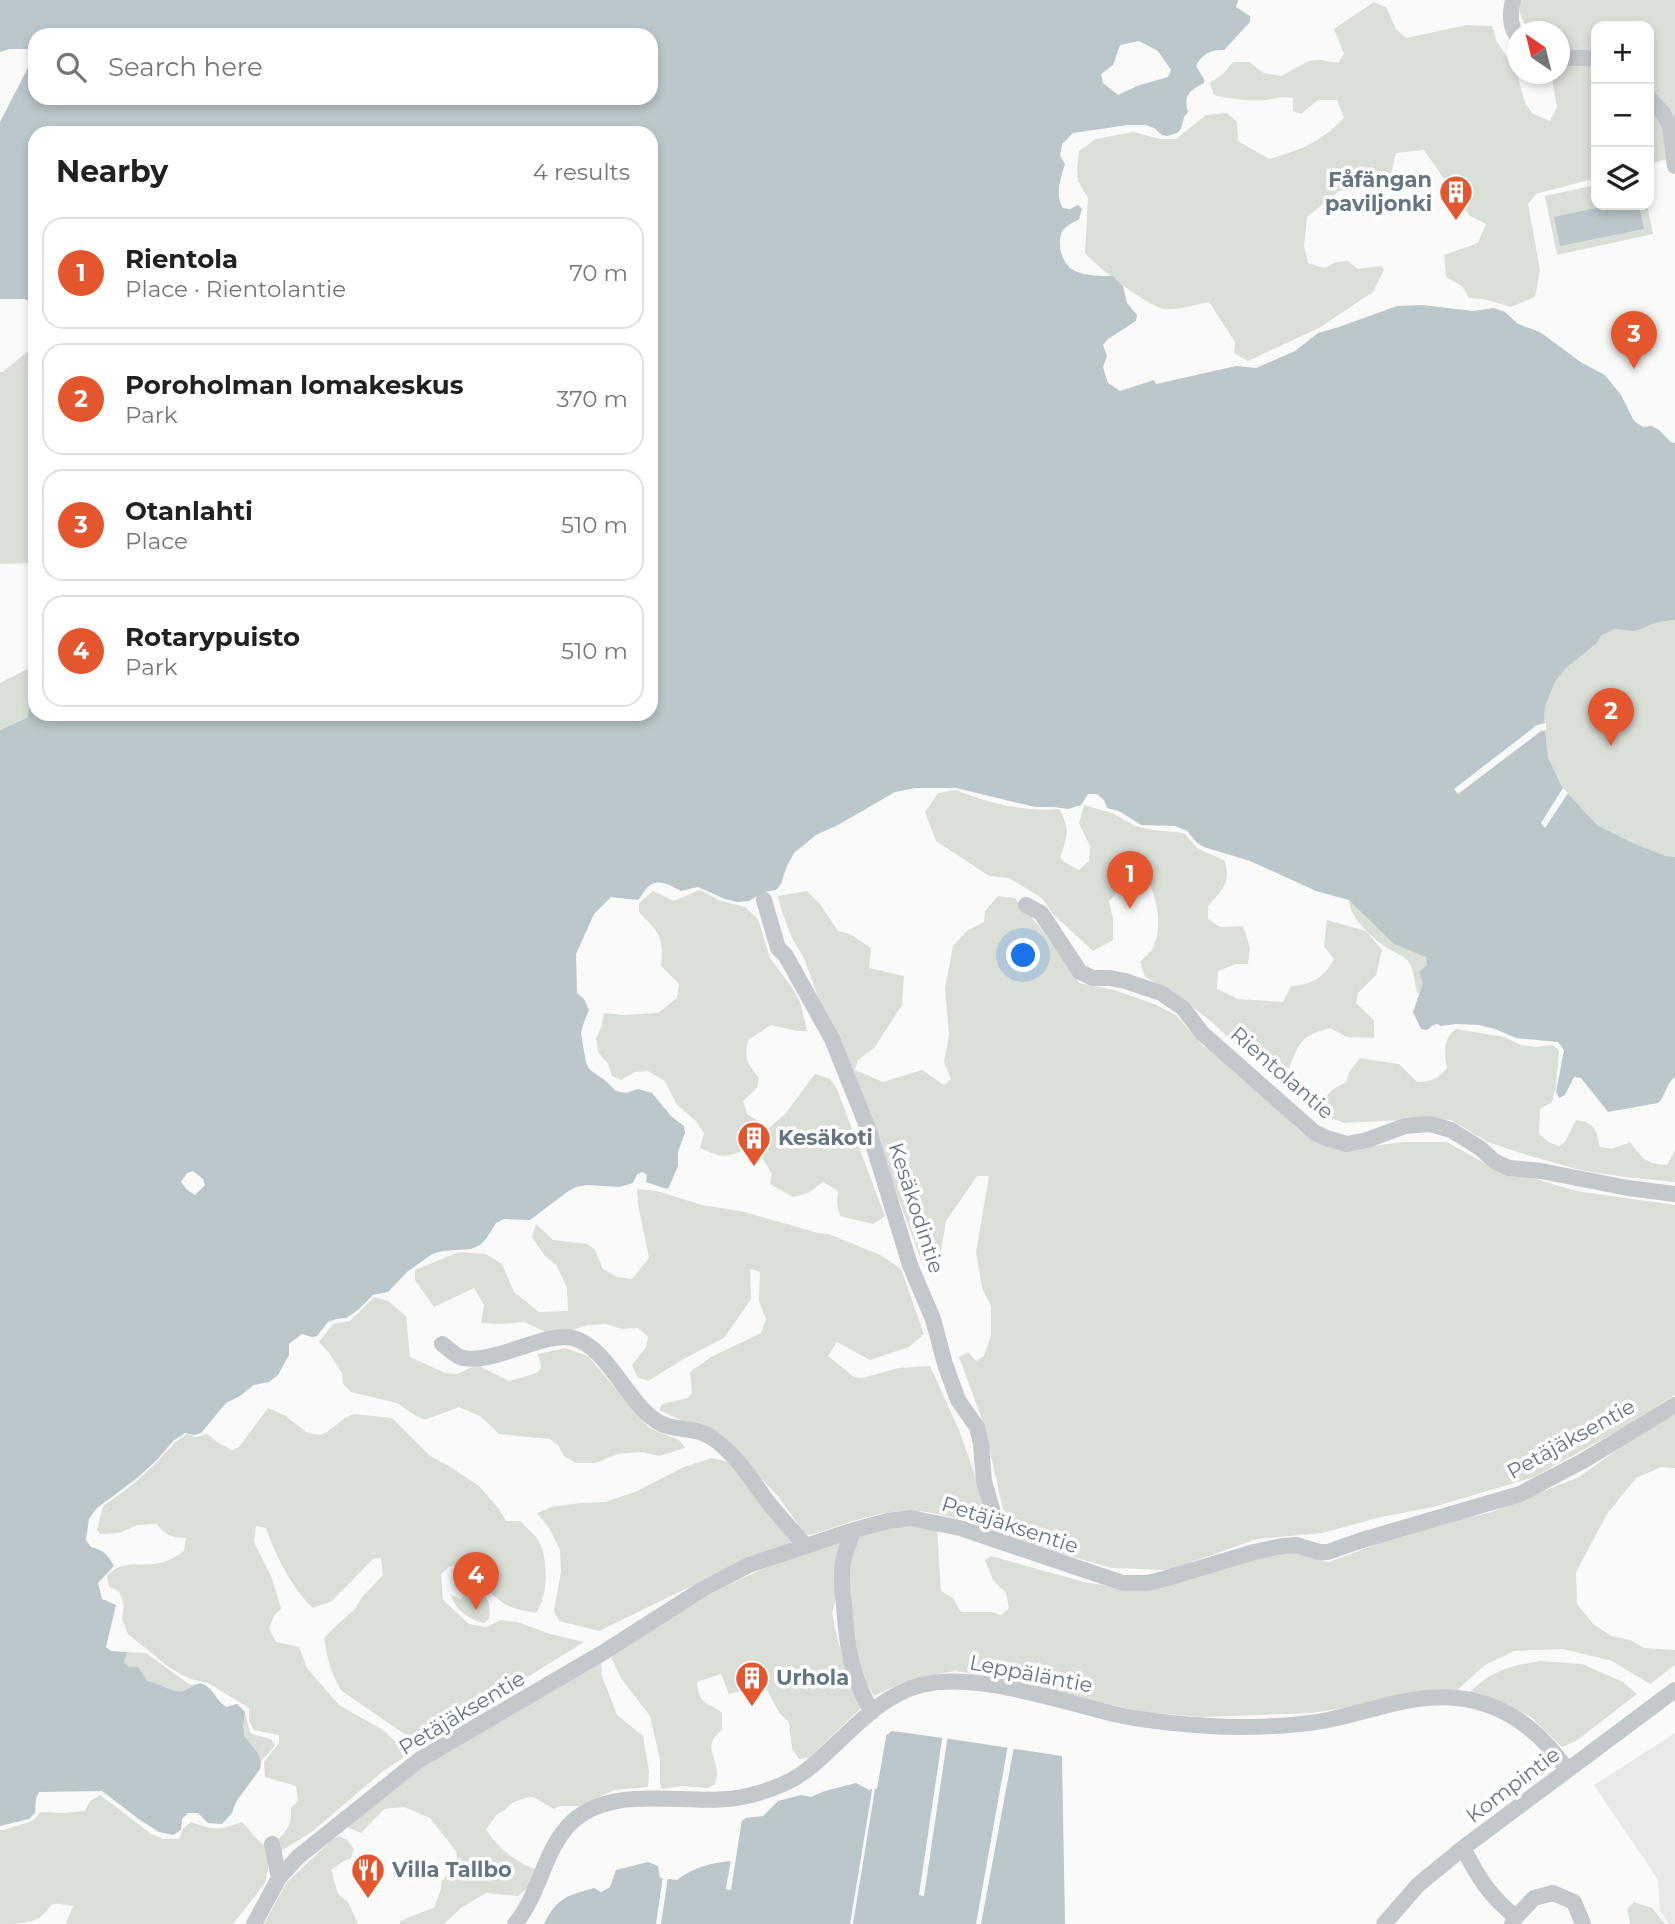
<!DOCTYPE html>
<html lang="en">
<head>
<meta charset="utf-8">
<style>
  body { margin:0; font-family:Montserrat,sans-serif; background:#f2f2f2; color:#202124 }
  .controls { position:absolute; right:21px; top:21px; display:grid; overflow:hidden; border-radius:14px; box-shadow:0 4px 10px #0003 }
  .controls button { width:63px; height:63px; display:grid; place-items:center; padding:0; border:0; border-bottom:2px solid #e0e0e0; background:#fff; color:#202124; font:35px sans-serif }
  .compass { position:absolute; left:1507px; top:21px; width:63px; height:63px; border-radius:50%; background:#fff; box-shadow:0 4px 10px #0003; rotate:325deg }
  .you { position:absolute; left:1024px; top:956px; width:24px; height:24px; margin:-18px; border:5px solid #fff; border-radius:50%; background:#1a73e8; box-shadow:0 0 0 10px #1a73e833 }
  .badge { display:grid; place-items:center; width:46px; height:46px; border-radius:50%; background:#e4572e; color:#fff; font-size:23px; font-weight:700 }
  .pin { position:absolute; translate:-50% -58px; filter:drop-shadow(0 2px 4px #0008) }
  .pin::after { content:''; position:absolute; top:37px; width:24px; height:21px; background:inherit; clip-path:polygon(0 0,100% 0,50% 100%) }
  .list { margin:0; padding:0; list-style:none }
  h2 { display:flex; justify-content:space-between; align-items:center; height:91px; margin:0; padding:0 28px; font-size:30px }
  h2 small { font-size:23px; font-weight:400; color:#757577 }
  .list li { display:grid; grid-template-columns:46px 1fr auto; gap:21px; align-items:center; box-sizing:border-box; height:112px; margin:0 14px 14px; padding:0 14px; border:2px solid #e0e0e0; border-radius:21px }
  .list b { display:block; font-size:26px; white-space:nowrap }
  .list p { margin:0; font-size:23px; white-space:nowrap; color:#757577 }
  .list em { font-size:23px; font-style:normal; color:#757577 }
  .icon { flex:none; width:38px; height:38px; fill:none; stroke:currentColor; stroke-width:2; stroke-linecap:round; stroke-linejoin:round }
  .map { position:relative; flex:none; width:1675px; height:1924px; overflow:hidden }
  .search { position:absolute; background:#fff; box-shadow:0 4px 10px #0003; left:28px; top:28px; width:630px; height:77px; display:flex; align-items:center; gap:18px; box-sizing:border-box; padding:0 24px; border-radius:21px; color:#757577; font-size:26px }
  .panel { position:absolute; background:#fff; box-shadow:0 4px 10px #0003; left:28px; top:126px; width:630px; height:595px; border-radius:21px }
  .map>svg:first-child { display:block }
</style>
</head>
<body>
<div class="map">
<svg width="1675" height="1924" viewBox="0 0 1675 1924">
  <rect width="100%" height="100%" fill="#fafaf8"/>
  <path fill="#e8e9e9" d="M1675,1733V1924H1669L1660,1911L1658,1880L1594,1785Z"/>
  <path fill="#dadfd7" d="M1520,0H1675V157L1649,164V26H1596V178L1536,194L1528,204L1540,270L1535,297L1511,307L1484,299L1469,298L1462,286L1446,277L1444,255L1478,243L1486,224L1470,216L1424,150L1396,153L1388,185L1339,191L1307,217L1304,246L1308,263L1325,268L1336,262L1348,261L1358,269L1381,266L1384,270L1373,292L1319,328L1248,361L1234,353L1235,342L1209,302C1195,305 1180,310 1165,309C1148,307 1097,267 1085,253L1088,198L1078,181L1077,169L1079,151L1096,139L1133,132L1160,139H1176L1206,115L1227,113L1237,122L1238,141L1269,159C1303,149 1318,144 1344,118L1337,100H1318L1301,114L1293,111V98C1280,95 1277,99 1265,100C1256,102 1222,98 1214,95L1210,83L1224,73L1233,62H1249L1264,73L1281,76L1309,61L1321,60L1338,63L1344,54L1334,29L1374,2L1386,7L1396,29L1406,38L1467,25L1492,26L1497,42L1516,70L1525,103L1532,113L1550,121L1557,107L1551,74H1560V32L1528,31L1520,14Z
    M1596,185V205H1647L1653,234L1557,255L1545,196Z
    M35,349V563L0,564V372H3L28,351Z
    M1675,620V857L1666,856L1633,843L1597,825L1562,787L1548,757L1544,719L1545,707L1555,682L1566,668L1596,644L1601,636L1615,629L1635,630L1658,622Z
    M35,665V701L30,702L29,716L0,730V683Z
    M956,790C988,803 1023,812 1059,809C1070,828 1068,837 1060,857L1064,862L1079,870L1089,861L1090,846L1079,823L1084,805L1112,813L1135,826L1153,830L1184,833L1198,849L1224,860C1233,881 1221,891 1208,906V919L1220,927L1243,926L1250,948L1248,964H1236L1218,971L1217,989L1238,999L1283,1002L1291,986C1311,985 1325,977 1334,959L1324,946L1327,920L1366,931L1382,950L1376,975L1358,993L1356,1003L1374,1020V1038L1347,1037L1330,1028C1301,1036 1300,1041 1289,1068L1276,1066L1233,1042L1213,1023L1172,991L1145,977L1140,962C1145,957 1152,951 1154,945C1163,923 1156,899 1148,879H1130L1109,901L1113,919V940L1093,951L1053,914L1042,898L1009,878L989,876L936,841L925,812L938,793Z
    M700,890L721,901L745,907L758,919L770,958L793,989L800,1002L807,1031H797L771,1025L749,1039C743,1058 747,1063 759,1078L757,1088L743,1101L747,1114L769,1128L786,1113L815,1074L830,1079L837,1089L885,1216L873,1224L840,1216L837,1204L838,1191L823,1182L808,1193L793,1197L770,1184L772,1174L761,1156L747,1149C724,1158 723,1158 700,1148L704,1133L696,1121L677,1105L665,1081L648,1071L635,1072L621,1080L612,1076L608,1064L598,1052L596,1038L601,1028L604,1013L624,1015L658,1013L677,998L679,984L661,966C664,935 659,933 639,912V903L653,891L674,901Z
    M807,891L820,904L838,931L850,934L871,948L869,968L904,976L902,1005L874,1048L858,1060L855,1070L883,1082L922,1070L944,1085L951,1079L944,1062L949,1035L945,988L953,946L968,930L984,922L985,911L998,896L1015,898L1039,926L1079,983L1114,990L1154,1004L1176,1015L1202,1045L1245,1076L1301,1132L1344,1149L1405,1142H1447L1486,1164L1576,1191L1675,1205V1395L1619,1430L1534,1477L1433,1507L1381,1517L1322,1533L1257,1539L1169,1570L1112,1568L1010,1539L983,1422L959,1357L968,1352L976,1361L984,1356L991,1335V1306L982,1288L976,1252L989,1176H977L946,1221L940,1256L928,1275L919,1254L850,1069L819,1000L804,958L791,936L781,909L778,896Z
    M1349,900L1365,901L1424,941L1431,964L1422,993H1417C1415,984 1414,969 1408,961C1404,956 1395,953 1389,949C1373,939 1350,919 1349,900Z
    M1456,1029L1504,1037L1521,1045L1535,1047L1553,1045L1559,1051L1556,1086L1552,1102L1540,1109L1539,1134L1548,1142L1559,1146L1565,1142L1576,1120C1595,1123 1596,1129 1600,1147L1612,1149L1630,1142C1642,1158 1646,1164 1667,1165L1675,1150V1182L1625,1177L1580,1170L1527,1155L1488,1142L1451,1120L1421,1119L1344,1123L1326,1116L1321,1103L1332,1090L1346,1082L1349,1072L1360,1058L1399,1064L1417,1082C1431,1082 1438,1079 1447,1068C1444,1054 1443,1038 1456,1029Z
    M637,1189L657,1191L702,1205L744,1212L818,1233L829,1234L882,1256L901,1269L924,1334L909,1347L870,1360L837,1342L828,1356L854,1377L862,1378L899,1368L930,1366L959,1430L977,1481L985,1519C962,1523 939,1512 916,1511C881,1509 843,1525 810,1535L804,1533L778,1496L737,1454L683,1421L659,1410L662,1404L688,1398L692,1393L690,1372L711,1357L761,1333L766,1319L759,1301L760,1272L750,1269L751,1299L724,1338L685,1358L648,1381L637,1377L632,1365L646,1347L648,1337L638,1328L622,1329L606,1324L588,1325L562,1333L546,1332L524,1322L502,1324L481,1323L484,1305L474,1288L434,1307L415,1280V1270L459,1252L486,1254L502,1264L514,1292L539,1312L568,1311L567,1288L557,1266L544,1255L532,1237L536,1224L553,1240L587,1244L595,1250L603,1269L617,1277L632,1279L649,1258L638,1204Z
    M374,1297L388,1301L406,1316L410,1357L445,1373L457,1374L477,1365L509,1381L537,1373L541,1367L538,1354L565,1348L588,1356L649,1428L679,1440L685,1448L659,1456L642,1452L617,1454L596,1463H576L564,1456L558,1445L550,1439L499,1434L480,1416L459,1407L424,1420L413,1414L397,1403L351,1392L343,1384L342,1373L329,1353L319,1342L333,1324L350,1321Z
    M268,1408L286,1416L306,1432L320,1435L327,1432L345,1418L354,1414L392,1418L430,1456L449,1466L479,1486L499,1509L506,1521H520C525,1526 531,1532 536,1537C549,1554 549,1596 536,1613C527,1611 517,1610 509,1606C495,1600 473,1576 463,1563L449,1567L441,1574L443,1600L469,1624L486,1627L501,1620L517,1622L550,1634L584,1642L419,1744L342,1691C331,1676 327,1656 324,1638L339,1623L354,1610L363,1596L383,1575L381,1558L373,1559L332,1601L313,1608C292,1589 275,1554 266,1528L256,1526L254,1542L272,1578L281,1609L275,1614L269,1628L276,1642L299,1647L307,1668L339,1705L383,1730L403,1749L407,1755L382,1772L313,1831L281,1851L277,1840C288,1830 292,1823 291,1808L298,1801L296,1786L265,1777L264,1762L279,1743V1735L254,1730L249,1720V1708L208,1683L190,1679L170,1668L128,1634L122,1619L124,1606L119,1591L109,1587L107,1576C124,1557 142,1569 164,1562C171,1560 178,1555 184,1551L186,1538C173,1538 164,1535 157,1524L137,1525L119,1533L100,1534L97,1529L103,1506C122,1493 139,1480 155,1464C166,1453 173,1442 187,1434L196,1437L207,1434L217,1442L232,1450L239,1447Z
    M1675,1413V1468L1661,1467L1636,1478L1607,1514L1576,1572L1577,1604L1593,1624L1611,1636L1630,1640L1644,1648L1675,1650V1665L1650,1684L1612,1661L1563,1649L1514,1651L1485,1665L1456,1691L1311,1713L1199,1717L1146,1712L1093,1701L1021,1681L955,1671L925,1676L901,1683L874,1696C871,1690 866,1684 863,1677C854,1653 838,1550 863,1534C881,1523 917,1525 937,1528L941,1591L953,1598L961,1612H992L1001,1615L1009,1608L1006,1593L993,1580L985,1560L991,1556L1084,1582L1124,1589L1276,1553L1295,1552L1329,1562L1425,1526L1489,1513L1579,1477L1642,1432Z
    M712,1458L728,1462L793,1542L743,1561L599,1631L559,1621L554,1611L561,1571L560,1550L549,1528L537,1513L551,1507L580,1503L605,1502L635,1492L684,1467Z
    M845,1539L838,1589L832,1613L839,1645L846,1660L862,1707L809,1758L799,1759L792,1749L789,1722L780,1714L764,1685L729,1694L721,1674L697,1682C700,1709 708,1700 722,1713V1730C702,1745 716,1755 717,1773C717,1777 716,1781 715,1784L708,1788L681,1786L662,1789L660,1783V1760L650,1716L621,1678L611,1657C662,1620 716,1588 775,1564C798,1555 822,1547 845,1539Z
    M468,1591C489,1593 491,1601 489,1619L484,1623C470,1620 454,1609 451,1595L461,1599Z
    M127,1652L146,1653L190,1685C213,1680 210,1696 226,1707L237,1704L245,1712L250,1733L272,1740L275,1746L261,1761L260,1769L118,1663Z
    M1540,1661L1582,1664L1623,1682L1637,1694L1576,1741L1562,1747L1531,1717L1491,1698L1469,1693C1492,1670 1510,1666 1540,1661Z
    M601,1663L602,1676L617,1715L643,1736L649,1771L648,1787L614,1790L580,1806H560L554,1809L533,1797L525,1798L512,1803L505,1810L497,1814L486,1829C497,1848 517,1863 537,1870L528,1888L518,1896L486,1893L461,1908L444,1924H400V1921L435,1907C437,1897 442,1892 441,1882L458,1863L456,1851L430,1818L404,1807L384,1809L361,1833L347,1827L430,1759Z
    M100,1795L150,1833L163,1839H179L183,1829L191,1822C214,1830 218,1831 242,1822C252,1831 255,1840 266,1846L269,1864L265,1883L233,1924H66L73,1906C44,1901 57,1904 39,1918C28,1924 13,1924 0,1924V1830H4L32,1821L41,1812L63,1813L85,1811L90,1801Z
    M339,1836L347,1840L354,1849L351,1858L342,1862L331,1870L338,1894L348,1902L358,1924H264L287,1882L333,1839Z
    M1634,1902L1652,1908L1665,1924H1630L1627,1909Z"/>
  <path fill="#bbc7cb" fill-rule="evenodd" d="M0,0H1238L1236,7L1250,16V22L1224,50C1212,49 1201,54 1196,66L1204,79V83C1190,90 1183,95 1188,112L1184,117L1181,129L1177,133L1167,136L1162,135L1154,128L1146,125H1128L1073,133L1062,144L1060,156L1065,164C1061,178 1054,195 1063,208L1070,209L1078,205L1082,209L1079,219C1074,222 1065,226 1062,232C1056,245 1063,266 1075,271C1087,276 1101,276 1113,276L1123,286L1127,303L1137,315L1136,321L1108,339L1103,345L1107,356L1103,367L1108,383L1120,391L1154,380L1156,384L1236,366L1256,368L1295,351L1318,333L1339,327L1397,306L1422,305L1473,311L1494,308L1505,312L1518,324L1540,332L1582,363L1605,375L1621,395L1634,421L1643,427L1652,426L1659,430L1671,442L1675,443V620L1658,622L1635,631L1615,629L1601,636L1596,644L1566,668L1555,682L1545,707L1544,719L1548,757L1562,787L1597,825L1633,843L1666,856L1675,857V1077C1666,1083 1666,1096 1658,1103L1608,1112L1581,1078L1574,1077L1565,1095L1559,1098L1556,1092L1564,1050L1558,1042L1516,1038L1495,1029L1479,1025L1456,1024L1440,1026L1438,1024L1433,1025L1427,1030L1421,1029L1413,1012L1423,983L1419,972L1427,965L1426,957L1394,944L1349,900L1316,891L1250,861L1204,847L1197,843L1187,831L1175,826L1141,825L1119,811L1107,808L1104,800L1097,794H1088L1081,805L1068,809L1054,807H1035L956,788H916L895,792L838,825L816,835L794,853L786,868L781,884L776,890L764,892L749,901L738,902L725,899L698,887L681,891C671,886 659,878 649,886C644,890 642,896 638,900L611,897L594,914L576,954L577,993L584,999L589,1010L583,1025L581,1033L586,1063L590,1070L606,1081L616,1091L626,1093L638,1089L652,1093L672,1117L684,1126L685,1133L678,1152V1166L669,1187L667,1189L646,1182L647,1175L643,1172L637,1174L633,1183L619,1187L587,1185L576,1187L567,1192L530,1220L504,1219L496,1223L486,1239L480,1245L471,1249L443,1251L432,1254L407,1272L388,1292L373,1295L358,1310L346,1318L336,1319L328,1322L317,1336L312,1337L302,1334L289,1344V1355L278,1375L269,1382L254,1385L240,1396L226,1403L201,1433L194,1435L185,1433L173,1441L158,1459L136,1479L97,1508L89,1519L86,1540L91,1547C104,1550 108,1555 114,1566L98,1583L102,1599L116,1605L106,1647L111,1651L127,1652L124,1662L129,1667H138L147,1681C160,1683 173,1694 183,1691C188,1690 194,1685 200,1683C215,1688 213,1698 226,1707L237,1704L245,1712L243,1726L244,1736L257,1752L261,1761L260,1769L236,1802L232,1813L222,1824L208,1823L198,1813H188L182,1819L181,1830L173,1835L159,1832L140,1820L102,1791L39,1792L36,1798L35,1813L29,1819L0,1826V730L28,717L30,702L35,701V714H651V133H35V304L25,299H0V122L35,54V98H651V35H35V49H10L0,52ZM1139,41L1158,51L1171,70L1168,77L1137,86L1118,95L1103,83L1101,74L1113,65L1120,45ZM193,1171L203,1179L205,1185L195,1195L187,1190L181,1182L187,1173Z
    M1610,205H1639L1644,229L1560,246L1554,217Z
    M892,1731C949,1738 1006,1748 1062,1756L1065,1924H544C558,1897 566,1896 594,1888L601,1892L610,1887L616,1870L648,1862L658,1866L660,1878L677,1880C697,1866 707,1864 731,1861L740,1822L746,1818L763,1816L778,1801L801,1795L811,1797L825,1791L856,1783L869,1790L877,1786L884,1737Z"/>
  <path fill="#fafaf8" d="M1546,723V730L1541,731L1458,794L1454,789L1537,725Z
    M1563,788L1568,793L1545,828L1541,823Z
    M887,1731L877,1789H875L853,1924H850L881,1736Z
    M943,1733L948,1734L924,1896L919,1895Z
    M1008,1745L1014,1747L981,1924H976Z
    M739,1819H742L731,1890L726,1889L737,1822Z
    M663,1876L668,1877L661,1924H656Z"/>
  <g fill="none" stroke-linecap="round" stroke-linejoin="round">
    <path stroke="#c3c8cc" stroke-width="16" d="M1513,0C1510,13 1509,26 1518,37
      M1560,58H1588L1596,61
      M1649,98L1663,113L1670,126L1675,166
      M764,900L778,948L786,956L832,1039L869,1131L910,1265L933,1319L945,1364L958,1400L977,1427L981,1444L984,1481L995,1520L996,1539
      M1026,905L1041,913L1080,972L1093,978H1110L1125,981L1161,993L1183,1008L1202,1033L1314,1132L1326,1138L1347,1144L1367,1140L1405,1126L1430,1124L1451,1130L1480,1148L1494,1161L1509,1168L1541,1171L1628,1188L1675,1194
      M442,1344C448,1348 456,1357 463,1358C496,1364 545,1331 573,1338C607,1347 626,1400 655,1420C671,1432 695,1426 711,1437C733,1452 749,1475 764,1497C777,1514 792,1530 806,1546
      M854,1530C850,1540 845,1551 843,1562C841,1576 842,1592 844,1606C847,1647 851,1676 872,1712
      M272,1844L279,1878
      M1463,1848C1478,1877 1490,1897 1516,1917
      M254,1924L279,1878L298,1857L419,1760L604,1652L701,1590L749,1565L854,1530L888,1521L911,1518L960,1528L1123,1583H1147L1164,1579L1254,1552L1282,1546L1296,1545L1319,1552H1328L1362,1540L1520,1494L1583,1461L1675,1405
      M515,1924C541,1893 543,1849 573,1821C618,1781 693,1809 747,1796C768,1791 790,1783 807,1770C844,1741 874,1697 921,1685C974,1671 1060,1701 1114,1714C1145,1721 1177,1724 1209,1726C1243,1728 1294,1727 1328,1720C1369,1712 1413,1693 1457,1698C1505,1703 1541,1732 1567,1770
      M1384,1924L1418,1885L1463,1848L1675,1690
      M1512,1924L1516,1917L1534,1898L1553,1893L1574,1902L1583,1924"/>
  </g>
  <defs>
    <g id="building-pin" transform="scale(1.75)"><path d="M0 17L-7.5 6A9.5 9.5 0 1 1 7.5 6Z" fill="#e4572e" stroke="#fff"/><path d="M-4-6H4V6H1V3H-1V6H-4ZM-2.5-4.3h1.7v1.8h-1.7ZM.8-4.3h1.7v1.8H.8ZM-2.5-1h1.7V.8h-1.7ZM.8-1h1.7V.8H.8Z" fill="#fff"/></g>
    <g id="restaurant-pin" transform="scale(1.75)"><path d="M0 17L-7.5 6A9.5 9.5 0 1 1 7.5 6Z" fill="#e4572e" stroke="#fff"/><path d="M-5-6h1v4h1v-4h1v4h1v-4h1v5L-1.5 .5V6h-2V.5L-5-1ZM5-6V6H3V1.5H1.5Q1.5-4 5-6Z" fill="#fff"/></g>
  </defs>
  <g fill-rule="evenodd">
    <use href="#building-pin" x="1456" y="192"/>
    <use href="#building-pin" x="754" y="1138"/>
    <use href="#building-pin" x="752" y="1678"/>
    <use href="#restaurant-pin" x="368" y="1870"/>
  </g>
  <g text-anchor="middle" stroke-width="7" stroke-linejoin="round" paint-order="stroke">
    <g font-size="21" font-weight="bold" fill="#657683" stroke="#fff" text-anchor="start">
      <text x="1432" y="187" text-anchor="end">Fåfängan<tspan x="1432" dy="24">paviljonki</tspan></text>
      <text x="778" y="1145">Kesäkoti</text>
      <text x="776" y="1685">Urhola</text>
      <text x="392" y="1877">Villa Tallbo</text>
    </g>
    <g font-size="21" fill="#657683" stroke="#fff">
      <text transform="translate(1282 1073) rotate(41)" y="7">Rientolantie</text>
      <text transform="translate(916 1208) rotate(72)" y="7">Kesäkodintie</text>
      <text transform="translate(1571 1439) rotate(-29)" y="7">Petäjäksentie</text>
      <text transform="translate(1010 1525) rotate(18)" y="7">Petäjäksentie</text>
      <text transform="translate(1031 1674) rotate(11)" y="7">Leppäläntie</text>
      <text transform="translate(462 1713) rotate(-31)" y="7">Petäjäksentie</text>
      <text transform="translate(1513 1785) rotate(-37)" y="7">Kompintie</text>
    </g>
  </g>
</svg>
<div class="controls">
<button>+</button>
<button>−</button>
<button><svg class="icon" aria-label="layers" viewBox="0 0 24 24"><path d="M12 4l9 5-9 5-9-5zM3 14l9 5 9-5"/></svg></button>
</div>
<svg class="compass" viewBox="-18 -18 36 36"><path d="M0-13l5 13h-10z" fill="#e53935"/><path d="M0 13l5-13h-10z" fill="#757577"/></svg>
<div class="you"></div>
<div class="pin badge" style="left:1130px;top:909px">1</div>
<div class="pin badge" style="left:1611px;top:746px">2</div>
<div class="pin badge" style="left:1634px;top:369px">3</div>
<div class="pin badge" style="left:476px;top:1610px">4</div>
<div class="search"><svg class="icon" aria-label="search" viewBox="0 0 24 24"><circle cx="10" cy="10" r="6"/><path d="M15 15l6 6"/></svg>Search here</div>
<section class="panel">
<h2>Nearby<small>4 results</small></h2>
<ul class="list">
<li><span class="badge">1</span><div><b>Rientola</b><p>Place · Rientolantie</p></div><em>70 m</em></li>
<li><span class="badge">2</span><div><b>Poroholman lomakeskus</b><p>Park</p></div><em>370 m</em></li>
<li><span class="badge">3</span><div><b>Otanlahti</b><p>Place</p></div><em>510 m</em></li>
<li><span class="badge">4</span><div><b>Rotarypuisto</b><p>Park</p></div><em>510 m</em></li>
</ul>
</section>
</div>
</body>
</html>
